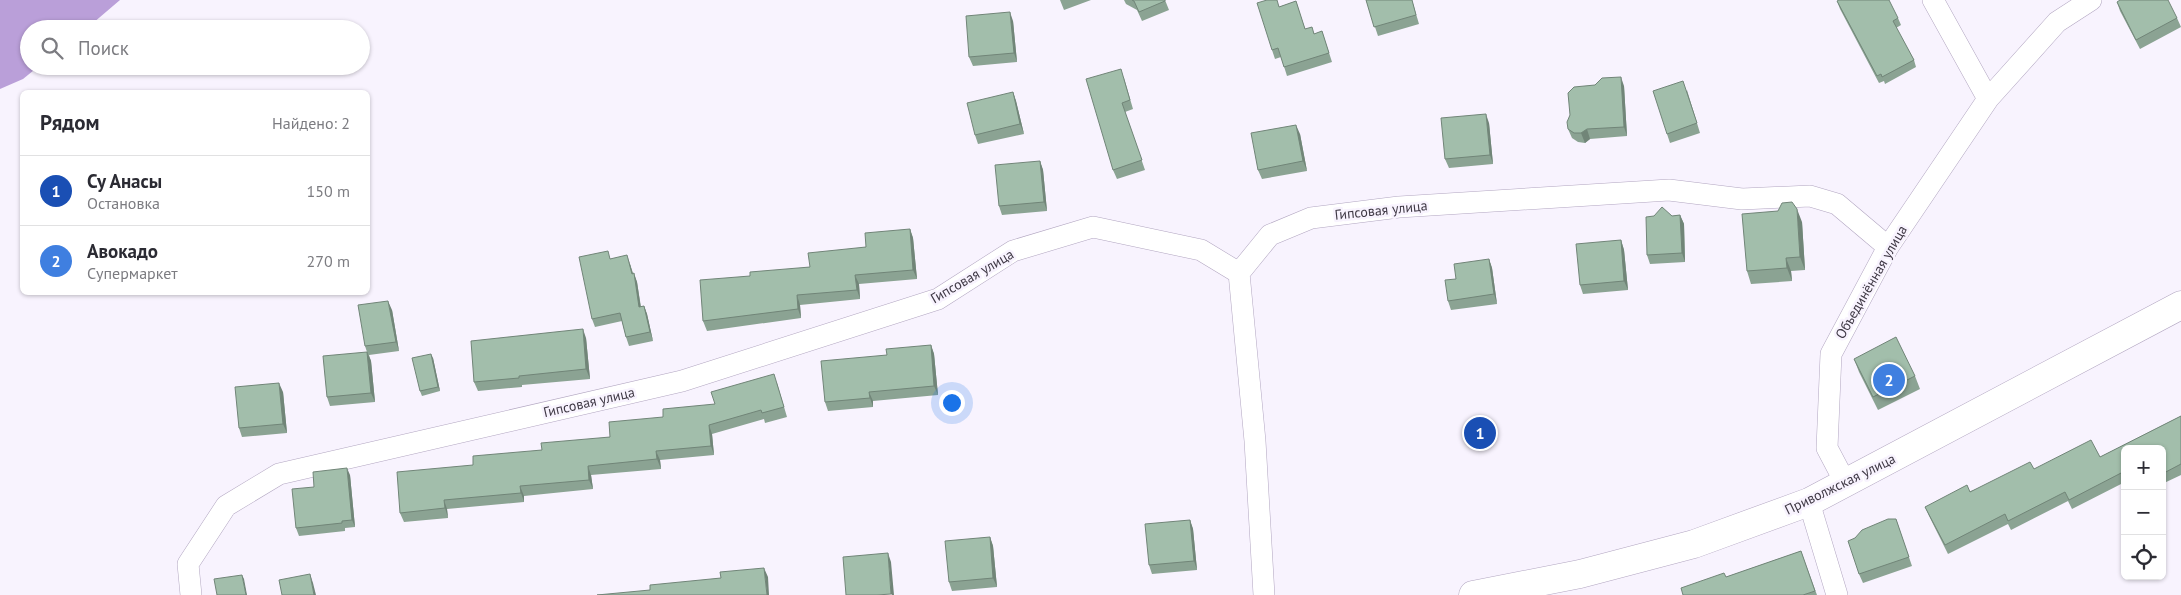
<!DOCTYPE html>
<html lang="ru">
<head>
<meta charset="utf-8">
<style>
  body { margin:0; font-family:"PT Sans",sans-serif; background:#f7f7f7; color:#2b2b33 }
  .controls { position:absolute; right:15px; bottom:15px; display:grid; overflow:hidden; border-radius:8px; box-shadow:0 1px 4px #0004 }
  .controls button { width:45px; height:45px; display:grid; place-items:center; padding:0; border:0; border-bottom:1px solid #e1e1e2; background:#fff; color:#2b2b33; font:25px sans-serif }
  .you { position:absolute; left:951px; top:402px; width:18px; height:18px; margin:-12px; border:4px solid #fff; border-radius:50%; background:#1a73e8; box-shadow:0 0 0 8px #1a73e833 }
  .badge { display:grid; place-items:center; width:32px; height:32px; border-radius:50%; background:#01985a; color:#fff; font-size:16px; font-weight:700 }
  .pin { position:absolute; translate:-50% -50%; border:2px solid #fff; box-shadow:0 1px 5px #0006 }
  .list { margin:0; padding:0; list-style:none }
  h2 { display:flex; justify-content:space-between; align-items:center; height:65px; margin:0; padding:0 20px; font-size:21px }
  h2 small { font-size:16px; font-weight:400; color:#7c7c81 }
  .list li { display:grid; grid-template-columns:32px 1fr auto; gap:15px; align-items:center; box-sizing:border-box; height:70px; padding:0 20px; border-top:1px solid #e1e1e2 }
  .list b { display:block; font-size:19px; white-space:nowrap }
  .list p { margin:0; font-size:16px; white-space:nowrap; color:#7c7c81 }
  .list em { font-size:16px; font-style:normal; color:#7c7c81 }
  .icon { flex:none; width:28px; height:28px; fill:none; stroke:currentColor; stroke-width:2; stroke-linecap:round; stroke-linejoin:round }
  .map { position:relative; flex:none; width:2181px; height:595px; overflow:hidden }
  .search { position:absolute; background:#fff; box-shadow:0 1px 4px #0004; left:20px; top:20px; width:350px; height:55px; display:flex; align-items:center; gap:12px; box-sizing:border-box; padding:0 18px; border-radius:28px; color:#7c7c81; font-size:19px }
  .panel { position:absolute; background:#fff; box-shadow:0 1px 4px #0004; left:20px; top:90px; width:350px; height:205px; border-radius:8px }
  .map>svg:first-child { display:block }
</style>
</head>
<body>
<div class="map">
<svg width="2181" height="595" viewBox="0 0 2181 595">
  <rect width="100%" height="100%" fill="#f8f3fe"/>
  <path fill="#ba9fd9" d="M0,0H120L86,29H29V66H39L23,79L0,89Z"/>
  <g fill="none" stroke-linecap="round" stroke-linejoin="round">
    <g stroke="#b2a6c1" stroke-width="22">
      <path id="street" d="M1933,0L1988,99L2057,22L2091,0
        M1239,273L1255,441L1264,595
        M1846,484L1827,448L1831,354L1888,247L1988,99
        M1809,502L1837,595
        M191,595L188,564L226,506L279,474L682,381L938,299L1013,251L1093,227L1201,250L1239,273L1270,235L1311,218L1399,207L1669,190L1742,199L1810,196L1837,204L1888,247"/>
    </g>
    <g stroke="#b2a6c1" stroke-width="29">
      <path id="secondary" d="M1473,595L1580,574L1694,544L1809,502L2181,305"/>
    </g>
    <use href="#street" stroke="#fff" stroke-width="21"/>
    <use href="#secondary" stroke="#fff" stroke-width="28"/>
  </g>
  <path fill="#8ba393" d="M1060,0H1091L1064,10Z
    M1124,0H1165L1169,10L1142,21L1137,10L1126,4Z
    M1366,0H1412L1419,24L1378,36Z
    M1296,1L1305,29L1315,34L1322,31L1332,62L1287,76L1281,57L1275,59L1272,50L1279,7Z
    M1837,1L1898,18L1901,25L1896,28L1914,60L1916,67L1885,84L1884,81L1879,83L1840,9Z
    M2117,2L2177,18L2181,27L2140,49L2120,11Z
    M1013,21L1017,62L973,66L969,57Z
    M1124,78L1133,109L1125,112L1145,170L1117,179L1113,170Z
    M1624,86L1627,136L1590,139L1585,143L1578,142L1572,138L1568,129L1570,115Z
    M1687,90L1700,133L1670,143L1667,134Z
    M1013,92L1016,101L1024,134L978,144L975,135Z
    M1489,123L1493,164L1449,168L1445,159Z
    M1300,134L1307,171L1262,179L1258,170Z
    M1040,161L1043,170L1047,211L1002,215L999,206Z
    M1680,215L1684,224L1685,262L1650,264L1647,255L1672,216Z
    M1802,222L1805,270L1791,271L1792,281L1751,284L1747,271Z
    M910,229L913,238L917,279L859,284L860,299L800,305L801,318L707,331L703,321L750,276L810,267L866,247Z
    M1621,240L1624,250L1628,290L1583,294L1580,285Z
    M611,259L630,264L633,273L637,282L641,307L644,306L647,314L653,341L629,346L626,337L622,321L595,327L592,319Z
    M1489,259L1492,268L1497,304L1451,310L1448,301L1456,279Z
    M392,310L399,351L369,355L371,361L375,402L330,406L327,397L367,352L365,346Z
    M586,338L590,379L522,385V387L478,391L474,382Z
    M931,345L934,354L938,395L873,401V407L828,411L825,402L887,355Z
    M433,358L440,391L422,396L420,391Z
    M1854,359L1915,376L1920,389L1878,410L1859,372Z
    M777,383L787,417L765,423L764,419L712,434L714,455L660,460L661,469L591,475L593,489L524,496V502L447,509L448,518L404,522L400,513L473,465L542,450L610,437L663,417L715,404Z
    M283,392L287,433L242,437L239,428Z
    M2181,416V475L2162,484V449H2125V482L2072,509L2068,501L2011,530L2008,524L1948,554L1929,516L1925,507L2034,469L2100,457Z
    M350,475L355,527L345,528V531L299,536L296,528L314,487Z
    M1896,519L1912,566L1863,583L1859,574L1855,538Z
    M1190,520L1193,529L1197,570L1152,574L1149,565Z
    M990,537L993,546L997,587L952,591L949,582Z
    M1801,551L1817,595H1683L1726,577Z"/>
  <path fill="#718578" d="M1010,12L1013,21L1017,62L1014,53Z
    M1621,77L1624,86L1627,136L1624,127Z
    M1013,92L1016,101L1024,134L1020,124Z
    M1486,114L1489,123L1493,164L1490,155Z
    M1296,125L1300,134L1307,171L1303,161Z
    M1587,129L1590,139L1585,143L1581,133Z
    M1040,161L1043,170L1047,211L1044,202Z
    M1797,209L1802,222L1805,270L1800,257Z
    M1680,215L1684,224L1685,262L1682,253Z
    M910,229L913,238L917,279L913,270Z
    M1621,240L1624,250L1628,290L1624,281Z
    M627,255L630,264L635,282L632,274Z
    M1786,258L1791,271L1792,281L1787,268Z
    M1489,259L1492,268L1497,304L1494,294Z
    M634,273L637,282L642,316L639,307Z
    M855,275L859,284L860,299L857,290Z
    M797,295L800,305L801,318L798,309Z
    M388,301L392,310L399,351L396,342Z
    M644,306L647,314L653,341L650,332Z
    M583,329L586,338L590,379L586,369Z
    M931,345L934,354L938,395L934,386Z
    M367,352L371,361L375,402L371,393Z
    M431,354L433,358L440,391L438,387Z
    M279,383L283,392L287,433L283,424Z
    M869,392L873,401V407L870,398Z
    M709,425L712,434L714,455L711,446Z
    M656,451L660,460L661,469L657,459Z
    M588,466L591,475L593,489L589,480Z
    M347,468L350,475L355,527L352,520Z
    M520,486L524,496V502L521,493Z
    M444,500L447,509L448,518L445,508Z
    M1190,520L1193,529L1197,570L1194,561Z
    M990,537L993,546L997,587L993,578Z
    M888,553L891,562L894,595H892L891,594Z
    M764,568L768,577L769,595H767Z
    M310,574L313,583L316,595H314Z
    M242,575L244,579L247,595H246Z"/>
  <path fill="#a2beab" stroke="#718578" d="M1132,0H1165V1L1139,12L1134,1Z
    M1267,0H1277L1279,7L1296,1L1305,29L1312,27L1314,34L1322,31L1329,53L1284,67L1278,48L1272,50L1257,3Z
    M1366,0H1412L1416,15L1374,27Z
    M1839,0H1889L1898,18L1893,21L1914,60L1882,77L1881,74L1877,76L1837,1Z
    M2120,0H2168L2177,18L2136,40L2117,2Z
    M1010,12L1014,53L969,57L966,16Z
    M1121,69L1130,100L1122,103L1142,160L1113,170L1086,79Z
    M1621,77L1624,127L1587,129L1581,133H1574L1568,129L1567,122L1570,115L1568,93L1574,87L1595,85L1602,78Z
    M1683,81L1697,123L1667,134L1653,91Z
    M1013,92L1020,124L975,135L967,103Z
    M1486,114L1490,155L1445,159L1441,118Z
    M1296,125L1303,161L1258,170L1251,133Z
    M1040,161L1044,202L999,206L995,165Z
    M1792,202L1797,209L1800,257L1786,258L1787,268L1747,271L1742,214L1778,211L1782,203Z
    M1662,207L1672,216L1680,215L1682,253L1647,255L1646,217L1654,216Z
    M910,229L913,270L855,275L857,290L797,295L798,309L703,321L700,280L750,276V272L810,267L808,253L866,247L865,233Z
    M1621,240L1624,281L1580,285L1576,244Z
    M608,251L610,259L627,255L632,274L634,273L639,307L644,306L650,332L626,337L620,313L592,319L579,257Z
    M1489,259L1494,294L1448,301L1445,280L1456,279L1454,264Z
    M388,301L396,342L365,346L358,305Z
    M583,329L586,369L519,376V378L474,382L471,341Z
    M1896,337L1915,376L1873,397L1854,359Z
    M931,345L934,386L869,392L870,398L825,402L821,361L887,355L886,349Z
    M367,352L371,393L327,397L323,356Z
    M431,354L438,387L420,391L412,358Z
    M774,374L784,407L762,413L761,410L709,425L711,446L656,451L657,459L588,466L589,480L520,486L521,493L444,500L445,508L400,513L397,472L473,465V456L542,450L541,443L610,437L609,422L663,417V409L715,404L711,392Z
    M279,383L283,424L239,428L235,387Z
    M2181,416V464L2162,474V449H2125V475L2123,472L2069,500L2065,492L2008,521L2005,514L1945,545L1925,507L1967,485L1970,492L2030,462L2034,469L2091,440L2100,457Z
    M347,468L352,520L342,521V523L296,528L292,489L314,487L313,472Z
    M1888,519H1896L1909,557L1859,574L1848,541L1855,538L1862,530Z
    M1190,520L1194,561L1149,565L1145,524Z
    M990,537L993,578L949,582L945,541Z
    M1801,551L1815,591L1803,595H1683L1681,588L1724,573L1726,577Z
    M888,553L891,594L877,595H846L843,557Z
    M764,568L767,595H597L650,590V585L721,578L720,572Z
    M310,574L314,595H282L279,580Z
    M242,575L246,595H217L214,579Z"/>
  <g text-anchor="middle" stroke-width="5" stroke-linejoin="round" paint-order="stroke">
    <g font-size="14" fill="#3f3945" stroke="#f8f3fe">
      <text transform="translate(1381 210) rotate(-6)" y="5">Гипсовая улица</text>
      <text transform="translate(972 276) rotate(-30)" y="5">Гипсовая улица</text>
      <text transform="translate(1871 282) rotate(-60)" y="5">Объединённая улица</text>
      <text transform="translate(589 402) rotate(-13)" y="5">Гипсовая улица</text>
      <text transform="translate(1840 484) rotate(-26)" y="5">Приволжская улица</text>
    </g>
  </g>
</svg>
<div class="controls">
<button>+</button>
<button>−</button>
<button><svg class="icon" aria-label="locate" viewBox="0 0 24 24"><circle cx="12" cy="12" r="6"/><path d="M12 2v4M12 18v4M2 12h4M18 12h4"/></svg></button>
</div>
<div class="you"></div>
<div class="pin badge" style="left:1480px;top:433px;background:#1a4fb4">1</div>
<div class="pin badge" style="left:1889px;top:380px;background:#3f7fe0">2</div>
<div class="search"><svg class="icon" aria-label="search" viewBox="0 0 24 24"><circle cx="10" cy="10" r="6"/><path d="M15 15l6 6"/></svg>Поиск</div>
<section class="panel">
<h2>Рядом<small>Найдено: 2</small></h2>
<ul class="list">
<li><span class="badge" style="background:#1a4fb4">1</span><div><b>Су Анасы</b><p>Остановка</p></div><em>150 m</em></li>
<li><span class="badge" style="background:#3f7fe0">2</span><div><b>Авокадо</b><p>Супермаркет</p></div><em>270 m</em></li>
</ul>
</section>
</div>
</body>
</html>
